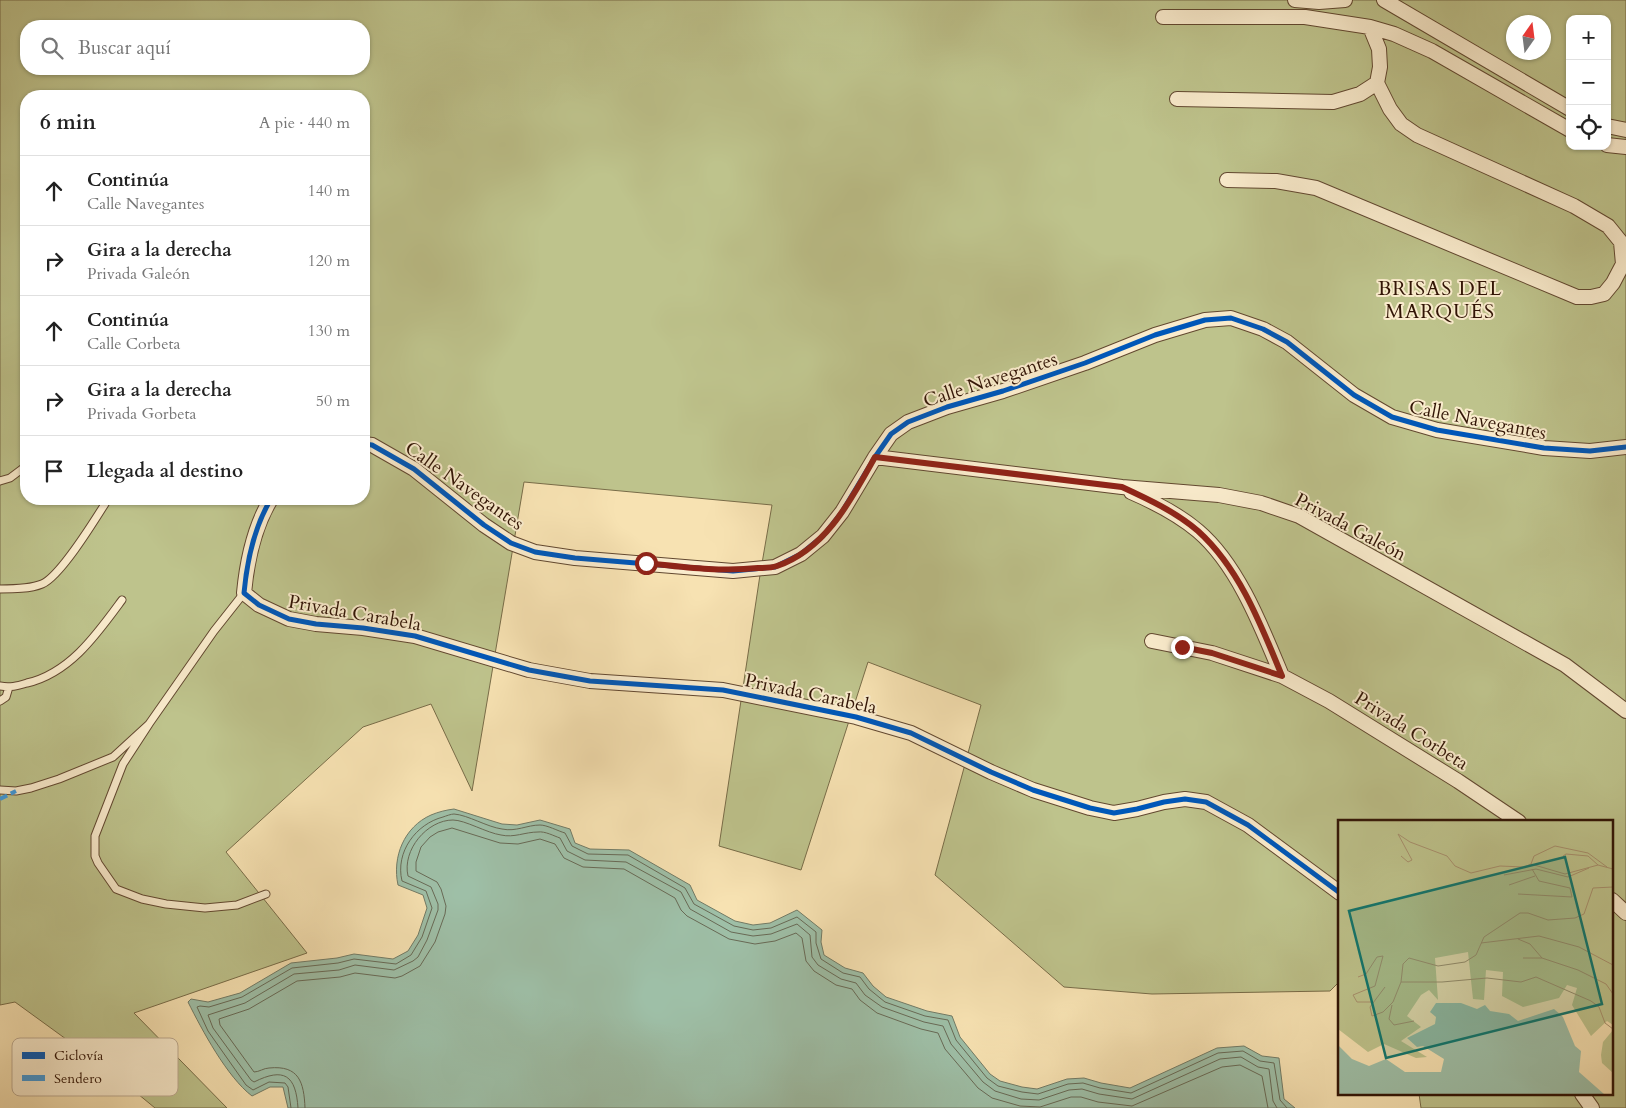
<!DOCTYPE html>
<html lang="es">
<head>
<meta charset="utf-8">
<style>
  body { margin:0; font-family:Cardo,serif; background:#f6f6f6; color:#222 }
  .controls { position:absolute; right:15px; top:15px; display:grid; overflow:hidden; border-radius:10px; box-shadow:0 1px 4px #0004 }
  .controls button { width:45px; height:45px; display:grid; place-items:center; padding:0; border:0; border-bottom:1px solid #e0e0e0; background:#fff; color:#222; font:25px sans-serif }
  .compass { position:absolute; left:1506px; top:15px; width:45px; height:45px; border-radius:50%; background:#fff; box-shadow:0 1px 4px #0004; rotate:14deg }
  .stop { position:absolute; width:15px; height:15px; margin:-11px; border:4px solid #8f2418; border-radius:50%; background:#fff }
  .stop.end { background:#8f2418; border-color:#fff; box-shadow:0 1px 5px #0008 }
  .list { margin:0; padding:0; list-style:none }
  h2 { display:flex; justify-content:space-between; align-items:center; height:65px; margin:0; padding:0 20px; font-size:21px }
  h2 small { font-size:16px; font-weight:400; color:#767676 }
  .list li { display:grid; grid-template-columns:32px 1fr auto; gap:15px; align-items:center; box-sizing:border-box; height:70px; padding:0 20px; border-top:1px solid #e0e0e0 }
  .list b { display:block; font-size:19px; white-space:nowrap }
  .list p { margin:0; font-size:16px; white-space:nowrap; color:#767676 }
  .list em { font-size:16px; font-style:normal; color:#767676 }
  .icon { flex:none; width:28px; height:28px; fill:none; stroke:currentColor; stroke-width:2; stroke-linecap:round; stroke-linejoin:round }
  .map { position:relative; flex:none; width:1626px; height:1108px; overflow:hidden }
  .search { position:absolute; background:#fff; box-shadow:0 1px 4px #0004; left:20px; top:20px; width:350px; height:55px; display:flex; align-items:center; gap:12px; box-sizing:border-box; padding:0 18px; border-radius:20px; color:#767676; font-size:19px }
  .panel { position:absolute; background:#fff; box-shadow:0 1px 4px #0004; left:20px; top:90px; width:350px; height:415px; border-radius:20px }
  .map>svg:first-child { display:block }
</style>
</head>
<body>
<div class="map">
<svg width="1626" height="1108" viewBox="0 0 1626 1108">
  <rect width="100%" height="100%" fill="#f7e2b2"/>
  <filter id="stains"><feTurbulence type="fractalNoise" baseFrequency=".004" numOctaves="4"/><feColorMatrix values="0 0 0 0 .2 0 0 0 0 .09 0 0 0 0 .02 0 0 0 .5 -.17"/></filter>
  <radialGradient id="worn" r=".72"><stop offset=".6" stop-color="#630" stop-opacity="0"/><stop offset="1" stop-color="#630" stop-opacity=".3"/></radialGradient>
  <path fill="#bec38c" stroke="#786c48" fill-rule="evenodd" d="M0,0H1626V1108H1421L1419,1094H1612V822H1340V981L1330,991L1152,994L1064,987L935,875L981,705L868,662L801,870L719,846L760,575L772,505L524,482L472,791L431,704L363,727L226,852L307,953L134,1013L227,1108H155L110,1071L15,1002L0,1005ZM1570,19H1607V146H1570ZM1514,22H1544V52H1514ZM26,26H364V69H26ZM26,96H364V499H26Z"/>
  <path fill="#9ebfa7" stroke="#727b66" d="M454,809L502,824L517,825L540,820L570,829L575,843L590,849L629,850L690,885L697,900L735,921L753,925L770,923L797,910L822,930L821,942L824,955L845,968L863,973L873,986L886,997L927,1011L952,1016L960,1037L990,1074L1000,1081L1022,1087L1037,1089L1067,1079L1084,1078L1101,1083L1130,1088L1217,1048L1244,1046L1262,1056L1279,1058L1284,1099L1295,1108H288L283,1087H270L252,1096C227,1077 202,1030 188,1002L191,999L208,1002L240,993L291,963L337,958L354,954L393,959L408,951L418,935L427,908L423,895L398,885C392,857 404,827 431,815C438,812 446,810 454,809Z"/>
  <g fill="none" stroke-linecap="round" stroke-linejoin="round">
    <path stroke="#686a56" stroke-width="1" d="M291,1108L288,1087L285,1083L269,1082L253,1090L246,1085L208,1031L197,1007L200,1006L209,1007L242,997L292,968L338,963L354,959L396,964L411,955L422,937L432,908L426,891L402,881C395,852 416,824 443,817C446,816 451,814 454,814C468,815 487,827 502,829C516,832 527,825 540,825C547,825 558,831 565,833L572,846L588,854L628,855L685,888L694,904L734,926L753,930L771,928L797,917L816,932V943L821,959L843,973L860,977L869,989L885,1002L925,1016L948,1020L956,1040L987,1078L998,1086L1022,1092L1038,1094L1068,1084L1083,1083L1100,1088L1131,1093L1218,1053L1243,1051L1260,1061L1274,1063L1280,1100L1287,1108
      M298,1108C296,1075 284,1067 254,1082L251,1080L213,1028L208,1015L245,1003L294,974L339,970L355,965L394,970L413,961L418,957L427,940L438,910V904L431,887L408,876C402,850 427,820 453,820C465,820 487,833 501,835C514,838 525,832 538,832C545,831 554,836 560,838L567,851L585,860L626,862L681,892L690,909L731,932L753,936L771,934L797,924L810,935L812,957L818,965L841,979L856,983L865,995L882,1007L924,1022L943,1026L951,1044L983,1082L995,1091L1021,1099L1039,1100L1069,1090L1082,1089L1099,1094L1132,1099L1220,1059L1241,1057L1258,1067L1269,1069L1273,1101L1277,1108
      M305,1108C304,1082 299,1065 269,1068C264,1068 259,1072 254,1072L220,1025L219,1019L249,1009L297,981L340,977L355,973L395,978L402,976L420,966L435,942L445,914L446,906L441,889L437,882L416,871V862L421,847L430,837L438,832L452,828L500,843L518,844L540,839L555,844L564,858L583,867L624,869L675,898L681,910L687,916L729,939L755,944L775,941L796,933L802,938L806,961L814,971L836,985L852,989L860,1000L877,1013L921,1029L938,1033L945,1049L978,1088L992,1098L1020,1106L1040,1107L1071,1097H1081L1098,1102L1132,1106L1222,1067L1240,1065L1262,1076L1268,1108"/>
    <g stroke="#624830" stroke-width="9">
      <path id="service" d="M0,481L10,478L26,466
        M0,589C13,589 30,589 42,584C61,576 96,518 108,499
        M0,686C10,688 17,686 27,683C70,673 97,634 122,600
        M0,701L6,697L9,687
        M149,724L123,764L95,836V856L98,863L116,889L142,899L166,904L205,908L237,905L266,894
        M0,790L16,791L31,788L59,779L113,757L149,724L214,631L244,593"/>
    </g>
    <g stroke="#624830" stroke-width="16">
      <path id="minor" d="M1295,0L1319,2L1345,0
        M1384,0L1570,109
        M1163,17H1305L1370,27L1394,34L1432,51L1570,130
        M1177,99L1333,102L1360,94L1377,83
        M1607,126L1626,130
        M1607,145L1626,147
        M1227,180L1276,181L1316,188L1577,297H1591L1604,294L1613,283L1623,264L1621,242L1608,226L1574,206L1417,135L1401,124L1390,109L1377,83L1380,67L1379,49L1370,27
        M364,444L372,445L414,469L484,525L511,543L535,552L575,558L733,571L775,567L801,554L823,536L842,512L875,457L891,434L908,422L947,407L1003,391L1085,363L1155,335L1205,320L1231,318L1263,329L1287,342L1354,395L1392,417L1437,430L1544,448L1590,451L1626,447
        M875,457L1122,487L1219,495L1261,503L1299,516L1565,665L1626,711
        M1131,492C1154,502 1178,514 1198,531C1238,565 1262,628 1282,676
        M271,499C254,527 247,561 244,593L259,605L289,619L316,624L363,628L415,636L529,670L590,681L723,690L856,717L911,733L991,772L1033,790L1090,808L1114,813L1137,809L1164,802L1185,799L1206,802L1248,825L1340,893
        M1152,641L1212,653L1282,676L1329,701L1458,781L1519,822
        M1612,900L1626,913
        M1582,1094L1592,1108"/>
    </g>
    <use href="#service" stroke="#faeccd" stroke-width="7"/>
    <use href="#minor" stroke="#faeccd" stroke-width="14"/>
    <path stroke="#3e9add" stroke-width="4" stroke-dasharray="8 4" stroke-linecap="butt" d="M0,799L16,791"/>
    <g stroke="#faeccd" stroke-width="8">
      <path id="cycleway" d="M364,444L372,445L414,469L484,525L511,543L535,552L575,558L733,571L775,567L801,554L823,536L842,512L875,457L891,434L908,422L947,407L1003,391L1085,363L1155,335L1205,320L1231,318L1263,329L1287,342L1354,395L1392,417L1437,430L1544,448L1590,451L1626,447
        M271,499C254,527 247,561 244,593L259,605L289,619L316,624L363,628L415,636L529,670L590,681L723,690L856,717L911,733L991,772L1033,790L1090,808L1114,813L1137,809L1164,802L1185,799L1206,802L1248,825L1340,893"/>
    </g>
    <use href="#cycleway" stroke="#0057b8" stroke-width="5"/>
  </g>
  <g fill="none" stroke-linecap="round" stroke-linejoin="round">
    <path stroke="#8f2418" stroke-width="6" d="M646,563C684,567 720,572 758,568C764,568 771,568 777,566C826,549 851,500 875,457L1122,487C1148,499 1176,512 1198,531C1240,569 1261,625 1282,676L1212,653L1182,647"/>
  </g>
  <g text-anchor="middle" stroke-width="4" stroke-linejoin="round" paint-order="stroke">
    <g font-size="19" fill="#311405" stroke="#faeccd">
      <text transform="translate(990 379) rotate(-18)" y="7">Calle Navegantes</text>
      <text transform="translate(1478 419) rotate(11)" y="7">Calle Navegantes</text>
      <text transform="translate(465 485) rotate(35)" y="7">Calle Navegantes</text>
      <text transform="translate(1351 526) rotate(28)" y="7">Privada Galeón</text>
      <text transform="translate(355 612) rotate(10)" y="7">Privada Carabela</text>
      <text transform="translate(811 693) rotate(12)" y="7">Privada Carabela</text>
      <text transform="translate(1412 730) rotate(32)" y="7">Privada Corbeta</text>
    </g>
    <g font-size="20" letter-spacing="1" fill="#311405" stroke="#faeccd">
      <text x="1440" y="295">BRISAS DEL<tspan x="1440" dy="23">MARQUÉS</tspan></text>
    </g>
  </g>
  <g transform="translate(1338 820)">
    <rect width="275" height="275" fill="#f7e2b2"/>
    <path d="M0,1H275V205L269,201L253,216L234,185L239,168L229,165L221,178L185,187L164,176L165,152L148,150L146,180L135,179L130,132L97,138L100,180L91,170L83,175L69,196L83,207L63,221L89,237L78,238L46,224L30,232L0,209ZM275,210V253L264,243L263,235L265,222Z" fill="#bec38c"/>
    <path d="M98,183H123L139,189L147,185L152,191L171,194L180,201L216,189L225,197L237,226L243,231L241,252L266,274H0V225L14,239L31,246L48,239L67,252H103L106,239L85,226L79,227L69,218L97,204L98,197L92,192Z" fill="#9ebfa7"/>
    <path fill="none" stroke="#a8906d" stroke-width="1" d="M60,14L72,22L109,36L117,46L133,53L162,46L186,47L193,44L196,36L217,26L250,33L269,47M60,14L74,40L70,42L63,36M225,36L228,34L250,36L260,45M193,44L227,54L260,45L275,49M166,55L198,49L230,57L251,48M171,65L197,56M180,74L234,77L232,68L201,61L194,49M180,119L192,124L204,138M143,123L201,116L241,127L275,145M185,138H204L240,150L268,164L275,174M20,157L28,154L39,137L45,136L37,166L15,175L19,182H35M63,162H104L149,158L183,162L198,157L253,181L261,187L267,203L275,209M47,167L32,187L34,196L45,192L55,182L63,162L65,144L71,138L100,146L127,142L138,135L146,117L182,93H190L210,100L237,98L246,94L255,68L275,67M54,185L51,199L56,205L76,201"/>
    <path fill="#0f766e" fill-opacity="0.15" stroke="#0f766e" stroke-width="2.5" d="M227,37L264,184L48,238L11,91Z"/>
    <rect width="275" height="275" fill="none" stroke="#311405" stroke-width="2.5"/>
  </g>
  <rect x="12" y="1038" width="166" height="58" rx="8" fill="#faeccd" stroke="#beab91" stroke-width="1"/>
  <rect x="22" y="1052" width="23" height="7" fill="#0057b8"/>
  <rect x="22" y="1075" width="23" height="6" fill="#3e9add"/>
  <g font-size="14" fill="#311405">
    <text x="54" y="1060">Ciclovía</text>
    <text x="54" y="1083">Sendero</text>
  </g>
  <rect width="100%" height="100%" filter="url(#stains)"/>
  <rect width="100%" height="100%" fill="url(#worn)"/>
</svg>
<div class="controls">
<button>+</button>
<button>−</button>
<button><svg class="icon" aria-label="locate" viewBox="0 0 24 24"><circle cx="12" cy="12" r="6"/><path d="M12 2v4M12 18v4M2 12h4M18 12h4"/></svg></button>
</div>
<svg class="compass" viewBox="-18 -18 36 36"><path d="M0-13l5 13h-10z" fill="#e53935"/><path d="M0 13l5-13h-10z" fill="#767676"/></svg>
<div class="stop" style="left:646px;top:563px"></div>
<div class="stop end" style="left:1182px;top:647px"></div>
<div class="search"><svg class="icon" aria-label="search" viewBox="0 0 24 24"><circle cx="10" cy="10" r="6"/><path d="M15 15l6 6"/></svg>Buscar aquí</div>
<section class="panel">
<h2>6 min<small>A pie · 440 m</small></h2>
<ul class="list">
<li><svg class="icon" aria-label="ahead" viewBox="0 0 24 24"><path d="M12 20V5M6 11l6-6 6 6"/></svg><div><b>Continúa</b><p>Calle Navegantes</p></div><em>140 m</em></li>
<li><svg class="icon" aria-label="right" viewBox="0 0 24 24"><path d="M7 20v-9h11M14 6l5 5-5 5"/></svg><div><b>Gira a la derecha</b><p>Privada Galeón</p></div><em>120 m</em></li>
<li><svg class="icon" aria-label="ahead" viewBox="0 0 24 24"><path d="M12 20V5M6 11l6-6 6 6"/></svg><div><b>Continúa</b><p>Calle Corbeta</p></div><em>130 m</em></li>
<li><svg class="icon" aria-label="right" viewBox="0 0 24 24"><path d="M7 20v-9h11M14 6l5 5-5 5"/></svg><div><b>Gira a la derecha</b><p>Privada Gorbeta</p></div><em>50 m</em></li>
<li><svg class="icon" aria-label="arrive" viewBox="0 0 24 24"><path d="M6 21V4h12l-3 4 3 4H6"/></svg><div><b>Llegada al destino</b></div></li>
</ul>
</section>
</div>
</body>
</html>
